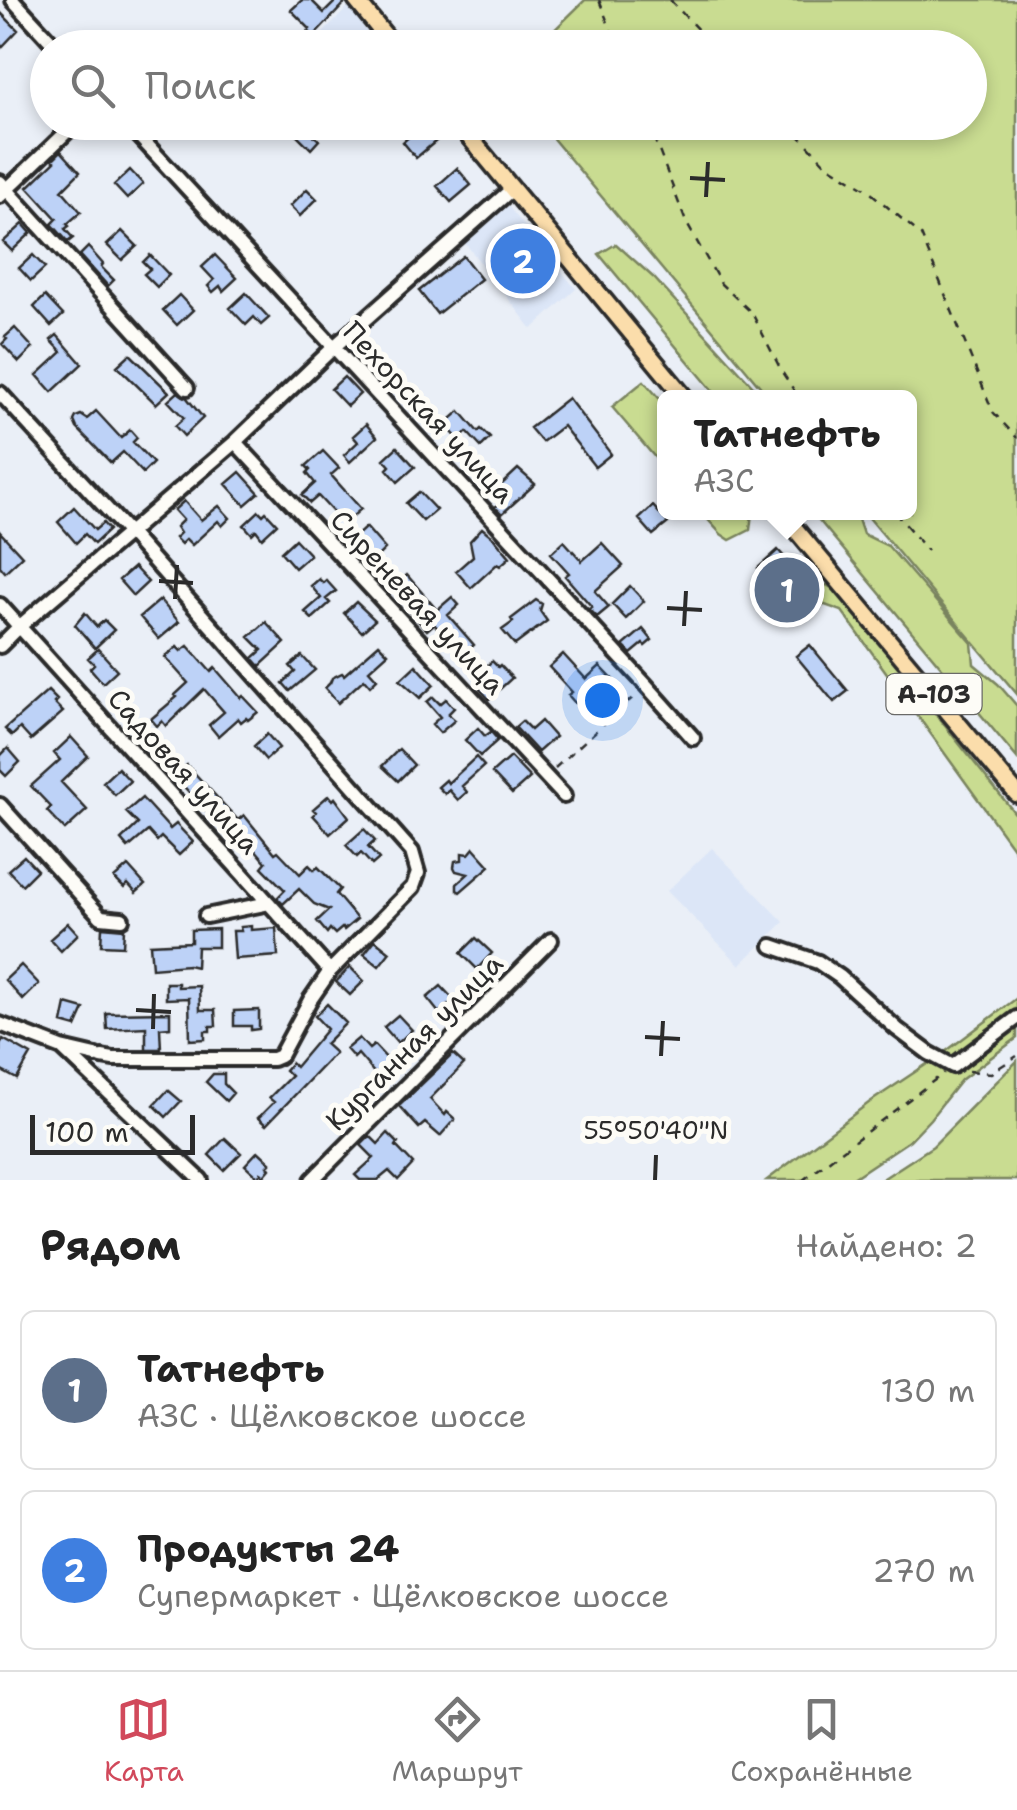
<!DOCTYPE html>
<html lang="ru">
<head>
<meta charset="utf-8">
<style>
  body { margin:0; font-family:"Shantell Sans",sans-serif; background:#f2f2f2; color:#222 }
  .scale { position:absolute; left:30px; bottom:25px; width:165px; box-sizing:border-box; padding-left:10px; border:5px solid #2b2b2b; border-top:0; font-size:28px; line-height:35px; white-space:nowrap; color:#2b2b2b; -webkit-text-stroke:8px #fdfcf7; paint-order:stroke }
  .you { position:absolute; left:602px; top:700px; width:35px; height:35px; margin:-25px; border:8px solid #fff; border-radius:50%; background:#1a73e8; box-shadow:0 0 0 15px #1a73e833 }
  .badge { display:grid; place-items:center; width:65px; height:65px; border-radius:50%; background:#d1495b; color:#fff; font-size:32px; font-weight:700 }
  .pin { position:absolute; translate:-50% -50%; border:5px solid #fff; box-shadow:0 2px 10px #0006 }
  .popup { position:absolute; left:657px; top:390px; width:260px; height:130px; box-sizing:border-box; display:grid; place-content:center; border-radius:15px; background:#fff; filter:drop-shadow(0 2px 8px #0005); font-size:32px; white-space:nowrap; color:#767676 }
  .popup b { font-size:38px; color:#222 }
  .popup::after { content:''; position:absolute; left:50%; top:100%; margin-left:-20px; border:20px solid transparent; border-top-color:#fff }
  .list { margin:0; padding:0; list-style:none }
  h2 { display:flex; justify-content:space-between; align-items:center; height:130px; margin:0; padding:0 40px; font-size:42px }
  h2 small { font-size:32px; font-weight:400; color:#767676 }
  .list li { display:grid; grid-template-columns:65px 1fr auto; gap:30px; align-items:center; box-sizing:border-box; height:160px; margin:0 20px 20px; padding:0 20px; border:2px solid #e0e0e0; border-radius:15px }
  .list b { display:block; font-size:38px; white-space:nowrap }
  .list p { margin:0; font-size:32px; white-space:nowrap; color:#767676 }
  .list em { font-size:32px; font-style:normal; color:#767676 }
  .icon { flex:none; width:55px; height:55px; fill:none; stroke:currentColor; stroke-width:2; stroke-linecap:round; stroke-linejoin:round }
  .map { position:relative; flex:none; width:1017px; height:1180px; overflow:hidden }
  .search { position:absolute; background:#fff; box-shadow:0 5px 15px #0003; left:30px; right:30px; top:30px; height:110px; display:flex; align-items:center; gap:25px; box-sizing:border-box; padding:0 35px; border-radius:55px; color:#767676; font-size:38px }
  .sheet { height:490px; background:#fff }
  nav { display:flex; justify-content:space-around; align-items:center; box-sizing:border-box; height:140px; border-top:2px solid #e0e0e0; background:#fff; font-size:28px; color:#767676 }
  nav a { display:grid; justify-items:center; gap:5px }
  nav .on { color:#d1495b }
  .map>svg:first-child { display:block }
</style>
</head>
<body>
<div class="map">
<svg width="1017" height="1180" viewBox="0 0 1017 1180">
  <rect width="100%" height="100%" fill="#eaeff7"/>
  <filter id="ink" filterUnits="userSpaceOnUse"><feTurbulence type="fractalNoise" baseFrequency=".01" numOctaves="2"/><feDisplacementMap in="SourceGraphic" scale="20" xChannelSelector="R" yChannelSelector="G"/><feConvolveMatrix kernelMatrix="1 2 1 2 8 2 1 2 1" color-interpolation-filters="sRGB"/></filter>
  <g filter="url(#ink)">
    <path fill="#dce6f7" d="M349,6L378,47H310Z
      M508,206L576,289L532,329L465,243Z
      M712,848L784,922L740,965L667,891Z"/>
    <path fill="#c9dc91" stroke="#7a845e" stroke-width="2.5" d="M585,0H1017V694L865,513L910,512V398L769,397L540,123L970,122V48L537,47Z
      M616,244L654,278L763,397H718L599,254Z
      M644,381L664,404V468L612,407Z
      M702,513H752L750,530L730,540L721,534Z
      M813,513H856L863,534L888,546L972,643L974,664L998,684L1017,706V758Z
      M827,585L839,593L1017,816L1016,852L842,611L808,599L817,590Z
      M1017,998V1038L961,1080L930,1119L910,1140L850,1180H767L870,1102L945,1052Z
      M1017,1061V1180H881L933,1146Z"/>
    <path fill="#bdd2f7" stroke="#2b2b2b" stroke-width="2.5" d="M302,0H311L324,13L337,0H345V3L314,36L308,31L310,29L291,10Z
      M0,12L18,30L0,49Z
      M284,122H320L310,132L319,140L311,149Z
      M422,125L436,141L416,158L403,142Z
      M61,151L80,172L62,190L81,212L67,224L69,226L65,229L73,238L68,242L52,224L57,219L28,187L55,161L53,159Z
      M457,168L471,185L451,202L437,186Z
      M130,170L143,184L127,199L114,185Z
      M307,189L317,199L300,216L290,206Z
      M23,224L31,233L12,251L3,242Z
      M122,231L137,246L122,260L107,245Z
      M516,244L541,276L522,292L496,260Z
      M88,247L103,264L101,267L114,280L108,286L80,255Z
      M33,255L45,268L31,281L19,268Z
      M150,255L169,275L157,287L144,274L150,269L143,262Z
      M215,255L237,278L223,291L220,286L213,292L208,286L214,280L202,267Z
      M463,256L481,279L437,314L419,291Z
      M246,293L269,318L261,325L254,317L246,325L230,308Z
      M179,295L193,310L177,325L163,310Z
      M45,296L63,315L51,326L34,307Z
      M15,328L33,348L19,362L2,344L7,339L5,337Z
      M57,335L82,364L52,392L37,375L62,352L51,340Z
      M130,354L169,392L156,404L117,366Z
      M344,377L360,394L347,406L331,389Z
      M178,392L187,398L203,418L184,436L175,426L184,418L168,401Z
      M568,398L611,454L595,467L563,426L542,442L530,428Z
      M96,411L121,438L130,430L137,438L133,442L153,463L143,473L123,452L111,463L77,428L74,421L76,417L81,415L87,419Z
      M460,411L478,432L481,429L490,438L481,447L467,432L459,440L445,424Z
      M366,424L377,437L350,462L344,455L358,442L353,436Z
      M397,447L415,467L398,482L387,469L390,466L384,459Z
      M323,451L339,468L331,475L361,509L344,524L318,496L310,503L302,495L315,483L307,473L310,470L306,466Z
      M518,469L535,484L502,514L495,507L500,503L486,487L494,480L500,486Z
      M240,472L259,493L245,505L226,484Z
      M419,492L436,510L423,521L406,503Z
      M184,501L201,520L219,506L230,518L222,526L218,521L192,545L186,539L181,544L175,538L180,533L176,527L183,520L174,510Z
      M653,506L668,523L653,535L639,519Z
      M74,507L95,530L103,523L109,530L94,544L85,534L76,543L58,522Z
      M259,511L263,515L266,512L277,524L262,538L256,530L252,534L244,525Z
      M366,527L385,549L373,561L365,557L362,547L356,548L353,544V539Z
      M482,528L494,538L510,557L500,566L497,564L471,588L456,571L473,556L470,541Z
      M0,532L22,556L5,572L0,566Z
      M295,539L310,555L295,568L281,552Z
      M564,541L582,561L602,543L623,566L595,591L609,607L597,617L589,609L592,607L565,576L569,573L551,553Z
      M778,550L789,562L785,565L804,587L790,599L771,578L769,580L758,568Z
      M134,567L148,582L133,596L119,580Z
      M407,575L437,610L452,597L459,605L448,615L474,645L462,656L434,624L427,630L406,608L412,603L396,585Z
      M319,579L323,583L326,580L336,591L326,599L330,603L312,619L305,612L321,598L311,586Z
      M630,586L644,601L626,619L612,604Z
      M160,600L179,622L159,639L140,617Z
      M536,600L542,604L540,611L547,621L515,645L502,630L513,622L511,619Z
      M356,602L375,620L362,632L344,613Z
      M85,613L97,627L104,620L114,630L95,648L75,625Z
      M266,622L285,643L260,666L253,658L262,650L249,637Z
      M643,629L652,640L645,646L643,644L631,654L623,646Z
      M379,644L388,653L369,670L377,679L370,686L364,679L338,703L325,688L330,683L332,678L342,673L344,675Z
      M810,645L848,691L834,702L796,656Z
      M188,646L211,672L215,668L241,698L243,696L258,712L248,720L246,718L241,722L238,718L218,736L209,725L224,712L204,689L166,726L162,721L157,726L151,719L177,697L175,695L188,683L165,657L177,647L181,651Z
      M98,649L117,670L103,683L90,668L94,664L88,658Z
      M563,654L586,679L600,666L622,689L589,719L568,695L572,692L549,667Z
      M302,656L315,670L290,691L283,683L295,672L290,666Z
      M492,661L498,667L500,665L512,678L489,699L480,689L487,684L478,674Z
      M416,665L434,685L420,698L400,680Z
      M48,691L57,700L54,703L63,712L31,740L20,728L12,736L5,729Z
      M433,697L440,704L446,699L454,708L448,714L455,720L440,733L432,724L440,717L427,702Z
      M522,721L531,730L541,721L555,737L538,752L515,727Z
      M478,728L485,736L491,732L498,740L480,756L465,740Z
      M267,734L279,748L266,760L254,746Z
      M71,737L88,756L61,782L87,810L65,830L47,811L51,807L31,786L60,760L54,753Z
      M8,748L20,762L6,776L0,770V756Z
      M399,749L414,765L398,781L382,766Z
      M476,757L484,766L462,786L467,792L458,800L449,790L445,794L438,787L446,780L448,783Z
      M510,757L530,778L512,794L492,773Z
      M187,765L238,820L244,815L275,853L278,851L300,874L309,865L314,870L318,867L340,889L336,894L357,919L344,930L342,928L335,934L330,929L327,933L317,921L329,910L314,904L299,889L283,904L277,898L285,890L262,867L266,862L249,842L244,847L221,821L218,823L174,776Z
      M118,768L130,781L115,795L103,782Z
      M329,795L333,800L335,798L349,817L330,834L313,815L316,812L313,809Z
      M142,798L170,829L176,824L193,842L179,855L161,837L157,841L148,831L128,848L121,840L138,824L126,812Z
      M364,829L375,841L368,847L379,859L372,865L361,853L357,857L346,845Z
      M474,848L490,866L460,892L457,890V884L468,874L456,871L454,867L455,861L462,860V853L469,854Z
      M24,856L37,870L22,885L8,870Z
      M128,866L145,885L136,893L128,884L124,888L114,878Z
      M68,923L78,934L61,951L50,939Z
      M251,926V930L276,928L278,956L235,959L233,931H241L240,927Z
      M102,927L124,929L123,946L101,945Z
      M218,929V947H197L196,967L188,965L152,968L150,944L191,942V930Z
      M476,938L492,953L477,969L461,953Z
      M375,940L390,952L379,966L364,954Z
      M21,965L39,984L23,1000L5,980Z
      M350,967L364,981L350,995L336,982Z
      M166,983H178V987L199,986L200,1010H215L216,1026H210V1031H205V1039L190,1040L189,998L166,999Z
      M441,986L454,1000L439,1013L427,998Z
      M66,1004L84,1009L76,1027L62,1023Z
      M327,1004L346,1023L325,1044L335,1053L266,1125L258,1118L274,1102L269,1098L291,1076L285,1070L291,1063L295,1067L327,1029L315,1016Z
      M259,1010V1029L251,1030V1026H234V1011Z
      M170,1012V1027L160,1028L161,1049H146V1027L107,1029L106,1013Z
      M398,1015L412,1030L398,1043L384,1027Z
      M359,1038L369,1049L374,1045L390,1062L376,1075L358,1054L354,1058L346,1049Z
      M3,1039L31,1055L17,1079L0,1070V1044Z
      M453,1054L464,1064L430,1099L445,1115L447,1112L455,1119L440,1136L425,1123L419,1128L399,1106Z
      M213,1074H224V1084L233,1093L226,1101L206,1082Z
      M168,1090L181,1101L166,1117L154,1105Z
      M388,1133L398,1143L396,1146L413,1164L398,1180L389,1171L378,1180H360L355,1175L374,1158L361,1145L370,1136L378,1144Z
      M225,1138L241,1153L224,1170L209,1155Z
      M258,1151L271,1163L268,1166L270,1169L264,1176L261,1173L258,1177L245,1165Z"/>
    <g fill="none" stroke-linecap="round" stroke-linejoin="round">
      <g stroke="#2b2b2b" stroke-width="20">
        <path id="minor" d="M13,0L57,48
          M126,122L646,685L693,738
          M0,182L187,388
          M0,196L77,122
          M0,393L128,532L412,852L418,873L413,887L330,971L310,1000L280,1056L273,1059H113L102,1057
          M235,442L564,796
          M0,605L330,971
          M0,646L20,626L235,442L335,346L512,189
          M0,805L101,917L122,919
          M206,916L269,903
          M772,946L818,962L840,977L897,1029L929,1053L953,1066L1017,1018
          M0,1024L62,1048L96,1056
          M62,1048L201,1180
          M312,1180L551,940"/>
      </g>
      <g stroke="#2b2b2b" stroke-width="22">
        <path id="major" d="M356,0L395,48
          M457,122L685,398
          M781,512L1017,794"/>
      </g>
      <path stroke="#2b2b2b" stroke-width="2.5" stroke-dasharray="8 8" stroke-linecap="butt" d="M599,0L618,48
        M670,0L715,48
        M648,122L686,222L721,284L752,313L782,372L799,398
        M786,122L827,165L865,188L921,235L993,412L1017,438
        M895,512L928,551
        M555,768L638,693
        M969,1071L991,1073L1017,1056
        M803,1180L944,1073"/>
      <use href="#minor" stroke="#fdfcf7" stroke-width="12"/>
      <use href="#major" stroke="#fbddab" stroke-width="15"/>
    </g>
  </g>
  <path fill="none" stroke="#2b2b2b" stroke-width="4" d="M690,178L725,180M706,197L708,162M159,581L193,583M175,599L177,565M667,608L702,610M684,626L686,591M136,1010L171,1012M153,1029L154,994M645,1037L680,1039M661,1056L663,1021M655,1180L656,1155"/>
  <g text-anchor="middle" stroke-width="10" stroke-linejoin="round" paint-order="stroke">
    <rect fill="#fdfcf7" stroke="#6a6a68" stroke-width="2.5" x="886.5" y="674" width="95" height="40" rx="8"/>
    <g font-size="25" font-weight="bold" fill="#2b2b2b">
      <text x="934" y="703">А-103</text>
    </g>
    <g font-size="28" fill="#2b2b2b" stroke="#fdfcf7">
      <text transform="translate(429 412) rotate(47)" y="10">Пехорская улица</text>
      <text transform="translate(418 602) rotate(47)" y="10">Сиреневая улица</text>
      <text transform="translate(184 771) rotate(48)" y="10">Садовая улица</text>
      <text transform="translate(414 1042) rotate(-45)" y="10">Курганная улица</text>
    </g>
  </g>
  <g font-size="25" text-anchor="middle" fill="#2b2b2b" stroke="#fdfcf7" stroke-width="10" stroke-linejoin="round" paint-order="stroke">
    <text x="656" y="1139">55°50'40"N</text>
  </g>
</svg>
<div class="scale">100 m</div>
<div class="you"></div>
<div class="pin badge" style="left:787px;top:590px;background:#5c6f8a">1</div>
<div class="popup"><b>Татнефть</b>АЗС</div>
<div class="pin badge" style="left:523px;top:261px;background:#3f7fe0">2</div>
<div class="search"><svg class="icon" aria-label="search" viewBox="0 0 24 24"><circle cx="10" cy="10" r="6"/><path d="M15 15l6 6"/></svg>Поиск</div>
</div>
<section class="sheet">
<h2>Рядом<small>Найдено: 2</small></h2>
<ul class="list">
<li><span class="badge" style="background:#5c6f8a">1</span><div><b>Татнефть</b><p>АЗС · Щёлковское шоссе</p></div><em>130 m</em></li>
<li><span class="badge" style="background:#3f7fe0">2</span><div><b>Продукты 24</b><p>Супермаркет · Щёлковское шоссе</p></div><em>270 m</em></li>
</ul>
</section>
<nav>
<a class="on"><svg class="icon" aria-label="map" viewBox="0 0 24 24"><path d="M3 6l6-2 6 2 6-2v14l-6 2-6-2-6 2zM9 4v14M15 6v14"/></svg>Карта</a>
<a><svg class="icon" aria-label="directions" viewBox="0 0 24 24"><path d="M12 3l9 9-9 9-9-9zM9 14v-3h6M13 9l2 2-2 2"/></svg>Маршрут</a>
<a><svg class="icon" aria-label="saved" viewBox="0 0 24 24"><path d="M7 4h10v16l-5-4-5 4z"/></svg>Сохранённые</a>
</nav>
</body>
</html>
